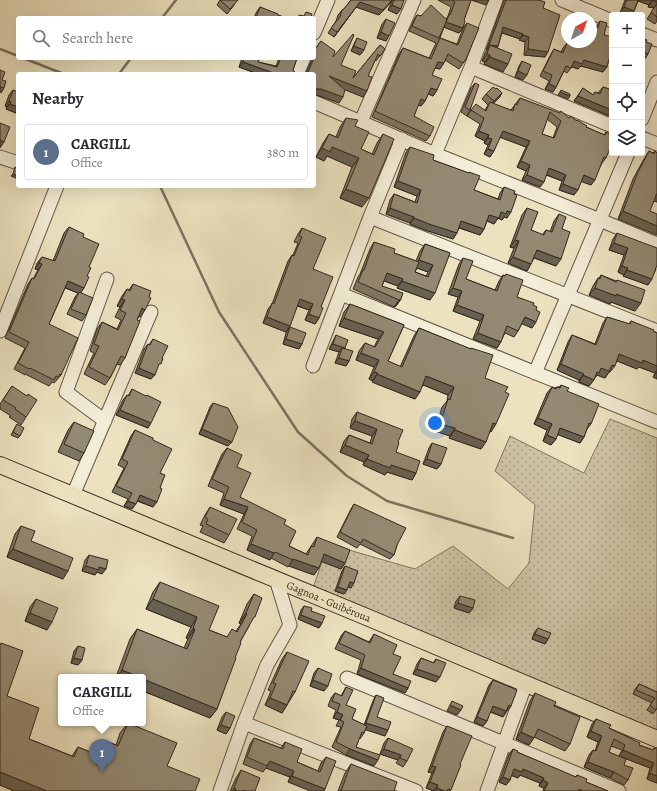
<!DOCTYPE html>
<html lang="en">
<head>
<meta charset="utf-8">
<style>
  body { margin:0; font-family:Alegreya,serif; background:#f2f2f3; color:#2b2b33 }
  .controls { position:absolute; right:12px; top:12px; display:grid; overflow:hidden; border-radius:4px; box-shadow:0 4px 16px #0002 }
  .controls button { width:36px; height:36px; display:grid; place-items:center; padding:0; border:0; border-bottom:1px solid #e1e1e2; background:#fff; color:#2b2b33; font:20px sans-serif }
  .compass { position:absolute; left:561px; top:12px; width:36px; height:36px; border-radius:50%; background:#fff; box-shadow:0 4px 16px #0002; rotate:40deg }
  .you { position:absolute; left:435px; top:423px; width:14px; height:14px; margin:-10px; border:3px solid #fff; border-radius:50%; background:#1a73e8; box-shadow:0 0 0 6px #1a73e833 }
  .badge { display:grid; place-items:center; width:26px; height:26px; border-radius:50%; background:#0f766e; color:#fff; font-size:13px; font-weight:700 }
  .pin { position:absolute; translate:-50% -33px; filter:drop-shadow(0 1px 2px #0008) }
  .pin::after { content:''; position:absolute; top:21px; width:14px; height:12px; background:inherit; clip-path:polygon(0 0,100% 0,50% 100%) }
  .popup { position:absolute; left:58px; top:674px; width:88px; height:52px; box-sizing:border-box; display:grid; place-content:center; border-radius:4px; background:#fff; filter:drop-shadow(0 1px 3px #0005); font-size:13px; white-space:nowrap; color:#7c7c81 }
  .popup b { font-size:15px; color:#2b2b33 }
  .popup::after { content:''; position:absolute; left:50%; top:100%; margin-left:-8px; border:8px solid transparent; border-top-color:#fff }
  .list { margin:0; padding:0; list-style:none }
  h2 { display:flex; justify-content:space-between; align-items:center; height:52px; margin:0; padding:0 16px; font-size:17px }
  h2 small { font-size:13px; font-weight:400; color:#7c7c81 }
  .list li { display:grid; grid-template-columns:26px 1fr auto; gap:12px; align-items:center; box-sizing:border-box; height:56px; margin:0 8px 8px; padding:0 8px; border:1px solid #e1e1e2; border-radius:4px }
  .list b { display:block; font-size:15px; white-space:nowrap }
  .list p { margin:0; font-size:13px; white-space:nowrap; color:#7c7c81 }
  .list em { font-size:13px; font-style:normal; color:#7c7c81 }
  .icon { flex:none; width:22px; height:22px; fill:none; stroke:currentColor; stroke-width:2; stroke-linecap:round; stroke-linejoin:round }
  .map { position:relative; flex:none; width:657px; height:791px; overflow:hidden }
  .search { position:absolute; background:#fff; box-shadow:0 4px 16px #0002; left:16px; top:16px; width:300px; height:44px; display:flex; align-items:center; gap:10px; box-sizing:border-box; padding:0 14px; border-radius:4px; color:#7c7c81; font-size:15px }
  .panel { position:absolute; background:#fff; box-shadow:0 4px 16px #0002; left:16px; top:72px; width:300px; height:116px; border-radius:4px }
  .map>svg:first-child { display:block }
</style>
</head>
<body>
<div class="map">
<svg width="657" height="791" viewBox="0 0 657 791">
  <defs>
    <pattern id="grass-dots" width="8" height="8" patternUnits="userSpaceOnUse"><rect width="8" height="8" fill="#cdc2a4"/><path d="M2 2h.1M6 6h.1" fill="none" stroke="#a79e85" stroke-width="1.8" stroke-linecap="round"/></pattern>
  </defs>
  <rect width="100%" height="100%" fill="#ece2c0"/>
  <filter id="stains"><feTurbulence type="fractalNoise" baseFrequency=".005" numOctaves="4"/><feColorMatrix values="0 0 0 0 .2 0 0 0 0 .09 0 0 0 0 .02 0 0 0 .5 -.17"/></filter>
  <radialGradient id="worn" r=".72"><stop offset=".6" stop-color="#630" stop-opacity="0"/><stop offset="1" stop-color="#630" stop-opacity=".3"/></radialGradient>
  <path fill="url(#grass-dots)" stroke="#807560" d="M610,419L657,438V738L312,591L328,544L415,569L453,546L508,589L529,563L535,505L495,471L510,436L584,473Z"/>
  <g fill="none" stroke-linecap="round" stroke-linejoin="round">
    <path stroke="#7d725e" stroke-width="2.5" d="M162,18L176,0
      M0,49L18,56
      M23,58L64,74
      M119,74L131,58
      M160,186L219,312L298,432L347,476L387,501L513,538"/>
    <g stroke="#625646" stroke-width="15">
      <path id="minor" d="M562,0L612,21
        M314,33L328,0
        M642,34L657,40
        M471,67L612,126
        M297,74L304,58
        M314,102L435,154L600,220L657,244
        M642,119L657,82
        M361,121L414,0
        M642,138L657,144
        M435,154L471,67L496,0
        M0,157L18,163
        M370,217L657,331
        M341,294L657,422
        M0,331L57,186
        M313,366L370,217L402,139
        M535,373L628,153
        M105,421L66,392L107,279
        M73,495L151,312
        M276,579L290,625L267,665L244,723L416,791
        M347,678L619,791
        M220,791L244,723
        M487,791L526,683"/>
    </g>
    <g stroke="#34281d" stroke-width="18">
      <g id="major">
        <path id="s1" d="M0,465L369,618L657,739"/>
      </g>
    </g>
    <use href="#minor" stroke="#f3ecd6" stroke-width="13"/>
    <use href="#major" stroke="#ece2c0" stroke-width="16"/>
  </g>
  <path fill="#7f7662" stroke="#34281d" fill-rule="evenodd" d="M220,0L235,4L227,14L217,5Z
    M351,0H404L397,14L388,10L392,1L379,15L356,7L334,37L328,33L336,21L338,15L342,10H343Z
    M438,0H471L464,20L463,28L459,33L444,27L440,38L457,44L463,28L467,23L466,59L459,69L445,60L440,69L435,68L432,75L437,90L433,96L428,94L425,101L421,106L418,105L414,116L430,136L426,141L372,117L399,54L403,48L429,58L436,43L409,31L414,20L417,15L421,16L446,19L448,16L451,7Z
    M504,0H539L543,8L545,57L524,55L525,42L519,40L520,39L502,33L498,46L497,48L503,72L484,64L485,62L482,61L485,53L487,50H486Z
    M625,0H657V21L655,24L647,19L654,8L648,7L649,5L638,1L634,11L631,15H625L620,13Z
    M260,7L278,15L286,18H254L256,13Z
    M386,19V41L377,38L382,24Z
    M600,21L604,35L603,72L581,66L578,69L572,67L567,73L564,71L556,87L553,92L545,89L549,81L540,76L551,54L554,49L561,52L563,48L567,43L569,44L570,42H591L596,27Z
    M357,38L364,50L360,55L351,51L354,44Z
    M321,41L333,57L341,65L353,78L380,45L385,49L376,61L375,60L368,76L363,97L344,89L339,103L317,95L306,73L311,61V58H314V51Z
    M242,58H259L258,62L276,66L279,58H297L293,70L296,74H258L239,67Z
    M522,61L523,80L515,77L519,66Z
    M475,83L470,110L467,116L461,112L471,88Z
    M603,87L612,90V117L574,101L583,88L593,95L595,92L598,93Z
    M496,89L502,93L499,98L493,104L511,110L520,98L577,121L586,127L604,135L606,132V158L602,163L591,185L581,181L574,195L559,190L562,181L546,175L540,187L522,180L526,171L517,167L526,147L500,137L490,157L484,154L488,145L484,143L485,141L475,136L480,124L467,116L471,110H485L488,105L482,99L486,94ZM547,119L557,127L553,138L542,134Z
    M13,90L16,113L6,109L7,107L5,106L9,95Z
    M346,118L355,126L361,149L372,154L377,143L383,134L362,207L340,198L352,167L327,156L324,161L316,157L323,143L329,134L336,137L340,127Z
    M410,147L433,160L468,173L469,172L474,190L498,199L500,193L504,187L507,218L504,217L502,220L498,218L494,224L487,221L484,229L480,235L459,228L453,239L425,230L410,224V223L386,214L390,200L394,194L415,202L417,196L394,187L406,152Z
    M649,151L653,153L655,151L657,153V202L654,201L618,219L633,179L644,159Z
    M527,208L531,230L542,235L546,230L550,232L554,221L559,214L562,229L556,266L534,258L527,271L508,263L514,248L510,247L522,215Z
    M69,227L83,237L89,267L81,293L86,315L82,321L67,314L75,297L78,293L65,288L49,324L61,375L56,381L54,383L52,382L49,386L25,374V375L14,369L25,348L5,338L28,284L32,278L33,279L38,270L35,269L37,263L42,257L53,261L64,233Z
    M302,228L313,269L321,307L319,318L315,324L305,320L309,310L297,306L290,326L286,332L263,323L268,309L272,304L288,261L292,255H293L298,243L294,242L298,234Z
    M617,233L656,269L648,285L623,276L624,275L618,272L624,255L609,250L613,239Z
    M374,242L394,253L416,261L420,251L425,244L450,253L430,300L397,288L398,286L384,281L382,286L401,299L396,306L394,307L353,289L358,277L360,274L370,249ZM417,268L428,272L426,276L415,272Z
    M463,258L466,279L479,284L495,290L499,281L503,275L505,276L506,274L517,297L533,305L536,310L532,328L522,323L518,331L514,337L505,333L497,348L473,339L480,321L453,311L458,297L448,294L459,264Z
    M601,275L616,281L617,280L635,311L611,302L610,304L589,295L593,286L598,278H599Z
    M133,284L140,317L139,316L137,320L125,358L120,365L117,364L110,378L105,385L84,374L94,353L90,351L97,329L102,322L117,329L121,320L115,317L120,307L117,306L122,296L127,289L129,290Z
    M350,304L404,325L388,361L400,367L414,336L419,328L470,349L471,348L485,378L491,432L490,431L481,449L449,438L450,436L435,431L442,407L447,401L448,395L423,385L415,399L372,382L373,381L369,379L374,367L356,360L359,351L365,343L374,347L378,339L339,326L344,312Z
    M607,317L629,324L631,321L657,333V379L653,377L655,373L639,367L637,369L617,361L610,372H609L605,378L597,375L589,386L579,382V380L557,370L568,342L572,335L595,344L603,323Z
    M290,327L302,344L299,349L283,344L286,333Z
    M336,335L345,348L349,361L346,366L335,363L339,352L329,349Z
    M153,339L155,375L151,379L135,373L144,349L148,344L149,345Z
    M561,385L567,391L591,424L587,429L584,437L580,443L557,434L556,439L551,445L543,441L547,430L534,424L547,393L552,387L555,388L557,387H559Z
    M12,386L26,417L21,425L9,417L11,416L0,409V404Z
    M132,389L148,428L116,415L123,400L127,395L128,396Z
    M213,403L232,442L228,446L199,434L210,407Z
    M357,412L398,442L396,452L416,473L412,480L387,472L385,475L363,465L364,462L340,452L344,441L349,435L370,443L372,436L350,428L352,419Z
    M74,422L84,453L79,461L58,452L68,430Z
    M17,424L20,436L18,438L11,435Z
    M135,430L153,440L160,473V488L153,507L137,501L132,509L124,506L128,499L112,492L124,468L118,465L131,436Z
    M432,443L441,464L437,469L423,464L429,448Z
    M227,448L237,467L240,497L284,524L289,546L306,554L317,537L345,563L341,569L321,561L314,575L289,566L288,567L271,558L270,560L247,550L252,536L237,529L244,514L220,505L224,493L208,486L222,454Z
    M354,504L397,545L394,555L390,559L360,544L357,548L337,537L351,509Z
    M210,507L229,535L224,543L200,532L203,526L200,525L205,515Z
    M21,526L31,541L63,579L7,557L15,534Z
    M89,555L102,574L97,572L95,575L82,571L85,560Z
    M345,566L351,588L348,587L344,594L335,591L342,571Z
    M160,582L209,630L227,637L236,631L241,624L239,623L247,604L254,594L249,626L240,642L217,709L210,718L143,691V677H116L130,639L137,629L184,648L188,639L186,638L191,627L146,609L153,592Z
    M460,596L473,608L469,613L454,608L456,601Z
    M36,599L47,630L25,621L30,607Z
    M304,606L311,611L322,623L319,628L298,619L301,610Z
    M538,628L548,639L545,644L532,639L534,633Z
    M345,631L369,642L374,634L393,654V674L408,688L405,693L357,674L361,660L335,649L341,636Z
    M0,644L7,696L29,739L72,756L78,747L97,755L99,751L106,741L116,745L120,733L128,723L167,766L195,791H14L0,785Z
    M78,646L82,660L78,665L71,663L74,651Z
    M287,652L295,692L290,700L282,713L265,705L271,691L268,690L282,659Z
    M421,658L433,663L436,659V682L413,674L417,664Z
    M318,668L324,691L310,686L314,673Z
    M493,680L511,706L507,711L503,717L490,712L487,721L483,726L474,722L489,685Z
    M639,684L657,692V708L653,714L647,710L652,703L633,694L636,688Z
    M346,687V705L352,719L364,725L373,701L376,695L377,717L385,736L365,729L364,733L360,739L359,738L356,747L374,766L346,755L332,747L341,727L336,726L339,720L333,718L336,710L328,706L331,698L335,693L341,696Z
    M535,693L570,744L565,751L534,737L529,745L516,739L530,701Z
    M226,712L230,728L226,734L217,730L222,717Z
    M596,719L609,728L639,745L653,750L654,748L657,783L647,779L650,768L619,756L622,750L611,746L609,752L624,765L628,780L624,785L610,778L584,767L589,755L593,750L595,751L598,742L587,737L592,724Z
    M447,726L460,764L450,791H434L426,788L432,773L428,772L443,732Z
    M254,738L281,748L285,742L297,762L318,771L321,763L326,757L324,791L288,782L290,777L266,768L263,772L243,764L250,744Z
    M388,738L407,761L403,767L396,763L398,760L380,754L384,743Z
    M513,749L517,752L575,777L577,775L586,782L608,791H543L544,788L539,786L540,783L520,775L518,778L511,775L510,780L506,785L499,782L509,754Z
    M351,764L394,791H338L345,773Z
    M241,770L255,791H230L236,778Z"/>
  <path fill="#686050" stroke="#34281d" d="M393,0L379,15L356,7L334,37L360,2Z
    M471,0H489L486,5Z
    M636,0H652L649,5Z
    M653,0L657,2V4L654,8L648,7Z
    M392,5L401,9L397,14L388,10Z
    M624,7L634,11L631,15H625L620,13Z
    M446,22L463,28L459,33L443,27Z
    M503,27L523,34L520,39L500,32Z
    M381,32L389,36L386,41L377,38Z
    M523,35L529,37L525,42L519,40Z
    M489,45L498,46L495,51L490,45L487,50H486Z
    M354,46L364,50L360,55L351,51Z
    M528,49L548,52L545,57L524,55Z
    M643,51L648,54L645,59L642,58Z
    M487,54L490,55L485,62L482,61Z
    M490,57L508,64L503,72L484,64Z
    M584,60L607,67L603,72L581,66L578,69L570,66L574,61Z
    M243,62L276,74H258L239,67Z
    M438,62L444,63L440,69L434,68Z
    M518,71L527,75L523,80L515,77Z
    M329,76L367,91L363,97L325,82Z
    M549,84L556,87L553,92L545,89Z
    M0,87L4,88L1,93L0,92Z
    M431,88L437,90L433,96L427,93Z
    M314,89H321L343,97L339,103L317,95H314Z
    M560,92L570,96L568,99L558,95Z
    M502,93L499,98L490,107L494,101Z
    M578,96L612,110V117L574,101Z
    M421,99L425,101L421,106L417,104Z
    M9,101L11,102L7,107L5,106Z
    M10,104L18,107V110L16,113L6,109Z
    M479,131L489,135L485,141L475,136Z
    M503,131L530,141L526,147L499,137Z
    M488,138L492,139L488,145L484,143Z
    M0,140L4,142L0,148Z
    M332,147L359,158L352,167L327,156L324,161L316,157L322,148Z
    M488,149L494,151L490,157L484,154Z
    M521,161L530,165L526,171L517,167Z
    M549,168L566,175L562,181L545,174Z
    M13,174L18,176V179L11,176Z
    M527,175L544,182L540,187L522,180Z
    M584,175L595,180L591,185L580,181Z
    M398,181L421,190L417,196L394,187Z
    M563,184L578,190L574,195L559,190Z
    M346,189L369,198L362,207L340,198Z
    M657,193V202L652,200Z
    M390,208L414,217L410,223L386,214Z
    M507,211L511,212L507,218L504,217L502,220L498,218L494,224L485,220L489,215Z
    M623,211L657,226V235L618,219Z
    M414,218L457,233L453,239L425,230L410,224Z
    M461,221L484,229L480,235L457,227Z
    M515,240L519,241L514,248L510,247Z
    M614,243L628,248L624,255L609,250Z
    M537,250L561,259L556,266L532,257Z
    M513,257L531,264L527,271L508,263Z
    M419,260L433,265L428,272L414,267Z
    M39,263L42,264L38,270L35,269Z
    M622,266L628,268L624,275L618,272Z
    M627,270L652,279L648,285L623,276Z
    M387,273L403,279L398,286L382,280Z
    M68,281L84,288L80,294L64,287Z
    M402,281L435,293L430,300L397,288Z
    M453,288L462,291L458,297L448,294Z
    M595,288L616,294L641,303L635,311L611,302L610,304L589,295Z
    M122,299L125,300L120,307L117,306Z
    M300,299L313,304L309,310L296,305Z
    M401,299L396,306L394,307L399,300Z
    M457,305L484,315L480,321L453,311Z
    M142,308L145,310L140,317L137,315Z
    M309,314L319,318L315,324L305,320Z
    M267,317L290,326L286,332L263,323Z
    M525,317L536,322L532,328L520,323Z
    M344,318L384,332L378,339L339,326Z
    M478,333L501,342L497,348L473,339Z
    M286,339L302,344L299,349L283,344Z
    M333,344L345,348H342L339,352L329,349Z
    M361,353L379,360L374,367L356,360Z
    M619,354L643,360L657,366V370L655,373L639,367L637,369L615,360Z
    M339,358L349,361L346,366L335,363Z
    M561,364L584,374L579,380L557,370Z
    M612,365L615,366L610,372H609L605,378L597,375L594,379L592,378L597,372L601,368Z
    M139,368L155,375L151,379L135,373Z
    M374,372L378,373L373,381L369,379Z
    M657,372V379L653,377Z
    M377,374L420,392L415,399L372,382Z
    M583,375L594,380L589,386L579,382Z
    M426,376L454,387L448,395L421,384Z
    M120,410L151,423L148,428L116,415Z
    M538,418L552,424L547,430L534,424Z
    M355,421L377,429L372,436L350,428Z
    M493,423L496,424L491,432L488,430Z
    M440,424L455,428L450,436L435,431Z
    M560,428L584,437L580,443L556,434Z
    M202,429L232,442L228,446L199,434Z
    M455,430L486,442L481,449L449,438Z
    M547,435L556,439L551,445L543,441Z
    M345,445L369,455L364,462L340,452Z
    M367,459L391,465L416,473L412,480L387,472L385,475L363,465Z
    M427,459L441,464L437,469L423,464Z
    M140,495L157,502L153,507L136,500Z
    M224,499L248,507L244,514L220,505Z
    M128,501L136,504L132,509L124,506Z
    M251,544L274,553L270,560L247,550Z
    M13,549L68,571L63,579L7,557Z
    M324,554L345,563L341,569L320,561Z
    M293,559L319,568L314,575L289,566Z
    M86,566L99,567L106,569L102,574L97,572L95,575L82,571Z
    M350,582L354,583L351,588L347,586Z
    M338,587L347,590L344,594L335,591Z
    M153,599L197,617L191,627L146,609Z
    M458,603L473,608L469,613L454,608Z
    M30,613L52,622L47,630L25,621Z
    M246,613L247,614L241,624L239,623Z
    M301,615L322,623L319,628L298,619Z
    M193,629H195L188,639L186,638Z
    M535,634L548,639L545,644L532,639Z
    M74,658L82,660L78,665L71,663Z
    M361,668L408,688L405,693L357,674Z
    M417,669L440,677L436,682L413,674Z
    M122,670L139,677H117Z
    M143,679L217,709L210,718L143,691Z
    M313,680L328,686L324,691L310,686Z
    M270,698L287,705L282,713L265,705Z
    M450,705L461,710L457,715L447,711Z
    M509,705L511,706L507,711L505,710Z
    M493,706L506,711L503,717L489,711Z
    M337,712L343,715L339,720L333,718Z
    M477,717L487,721L483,726L474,722Z
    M366,723L388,730L385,736L363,729Z
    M221,725L230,728L226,734L217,730Z
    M591,731L602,736L598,742L587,737Z
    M521,732L534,738L529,745L516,739Z
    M350,749L378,760L374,766L346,755Z
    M384,749L401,755L398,760L380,754Z
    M623,750L654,763L650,768L619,756Z
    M270,761L294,771L290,777L266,768Z
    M588,762L614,772L610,778L584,767Z
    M432,766L436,767L432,773L428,772Z
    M514,769H523L544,778L540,783L520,775L518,778L510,775Z
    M0,772L47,791H14L0,785Z
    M650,773L657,776V783L647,779Z
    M292,776L325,789L324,791H310L288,782Z
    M503,777L510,780L506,785L499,782Z
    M543,780L548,783L544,788L539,786Z
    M430,782L438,785L434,791L426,788Z
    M234,788L236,789L234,791H232Z
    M437,788L445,791H435Z"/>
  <path fill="#948972" stroke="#34281d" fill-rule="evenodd" d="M220,0H238L230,9Z
    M351,0H392L383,10L360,2L337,32L331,28L340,17L342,10H343Z
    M394,0H404L401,9L392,5Z
    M452,0H471L464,20L465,21L463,28L446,22L449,15H450L455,2Z
    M506,0H539L545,2L543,8L560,15L548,52L528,49L529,37L523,35V34L503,27L498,46L489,45Z
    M627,0H638L634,11L624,7Z
    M653,0H657V2Z
    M657,4V17L651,12Z
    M431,5L447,20L439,38L412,26L417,15L421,16Z
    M260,7L278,14V15L286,18H256Z
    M306,12L312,14L311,18H298L299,15L304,16Z
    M386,19L395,23L389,36L381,32Z
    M600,21L607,23L604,35L612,37V48L607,67L584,60L582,64L574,61L571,68L566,66L556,87L549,84L552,75L543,71L554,49L563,53L567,43L571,45L572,42H591V25L598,28Z
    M467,23L479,28L466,59L463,63L448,54L444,63L438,62L432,75L442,79L437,90L431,88L425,101L421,99L414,116L434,127L430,136L375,111L403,48L431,59L440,38L458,45Z
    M353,34L354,35L341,65L356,71L353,78L380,45L385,49L380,56L378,54L368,76L372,77L367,91L329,76L345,90L343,97L321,89H314V74H305L308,72L315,56V49L321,41L335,51L333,57Z
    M357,38L367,42L364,50L354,46Z
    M642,38L647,40L646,42L652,44L648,54L643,51L642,53Z
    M490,45L512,54L508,64L490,57V55L487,54Z
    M244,58H260L258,62L277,67L281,58H297L293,70L296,74H276L243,62Z
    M522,61L531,65L527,75L518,71Z
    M0,70L5,72L2,80L6,81L4,88L0,87Z
    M475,83L479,85L470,110L465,107Z
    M493,87L496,89L497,88L502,93L494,101L486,94Z
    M603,87L612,90V110L578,96L583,88L593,95L595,92L600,94Z
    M13,90L18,92V107L10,104L11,102L9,101Z
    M561,90L570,94V96L560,92Z
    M520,98L560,113L561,111L569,118L570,116L577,121V120L587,126L586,127L605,135L606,132L612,135V144L606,158L604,157L595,180L584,175L578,190L563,184L566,175L549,168L544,182L527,175L530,165L521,161L530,141L503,131L494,151L488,149L492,139L488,138L489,135L479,131L484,118L471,110L476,104L486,111L490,102L513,111L515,104L517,105ZM550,112L561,121L554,138L542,134Z
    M346,118L358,120L355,126L369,132L361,149L374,155L383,134L394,139L369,198L346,189L359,158L332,147L330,152L322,148L329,134L338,138Z
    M0,123L10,127L4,142L0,140Z
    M410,147L434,155L433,160L469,173V172L480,176L474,190L500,200L504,187L515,191L514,194L517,195L511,212L507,211L506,214L501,212L499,218L489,215L484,229L461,221L457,233L429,224L414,218V217L390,208L394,194L417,203L421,190L398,181Z
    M649,151L654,154L655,151L657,153V193L650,211L657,214V226L623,211L638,172Z
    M15,167L18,168V176L13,174Z
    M527,208L538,212L531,230L544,235L546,230L552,232L559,214L566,217L562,229L570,232L561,259L537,250L531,264L513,257L519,241L515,240Z
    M69,227L84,234L83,237L99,244L89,267L91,268L87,276L89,277L84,288L68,281L49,324L78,338L61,375L60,374L58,377L56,376L54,380L30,368L29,369L18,363L29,342L9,332L32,278L34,279L42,264L39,263L42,257L55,261Z
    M302,228L326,238L313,269L333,277L321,307L323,308L319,318L309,314L313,304L300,299L290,326L267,317L272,303L274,304L292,255L294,256L302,237L299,236Z
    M617,233L657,248V265L652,279L627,270L628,268L622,266L628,248L614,243Z
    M374,242L395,249L394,253L419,262L415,272L428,277L433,265L419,260L425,244L450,253L435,293L402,281L403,279L387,273L382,286L403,293L401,299L399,300L358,282L363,270H364Z
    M463,258L473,261L466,279L479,284L497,291L503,275L505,276L506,274L523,280L517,297L534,303L533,305L537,307L536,310L540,312L536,322L525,317L518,331L507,326L501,342L478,333L484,315L457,305L462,291L453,288Z
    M601,275L616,282L617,280L645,290L641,303L616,294V296L595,288L598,278L600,279Z
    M133,284L151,291L149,297L151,298L145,310L142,308L137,320L140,321L125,358L121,356L110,378L89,367L99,346L94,344L102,322L118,330L126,313L120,310L125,300L122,299L127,289L130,291Z
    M79,292L93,298L86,315L71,309Z
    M350,304L404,325L388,361L402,367L419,328L471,349V348L493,355L485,378L508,387L505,392L509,394L496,424L493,423L486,442L455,430V428L440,424L448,399L450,400L454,387L426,376L420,392L377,374L378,373L374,372L379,360L361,353L365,343L375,347L384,332L344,318Z
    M607,317L630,324L631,321L654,330L653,331L657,333V366L643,360L642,363L619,354L615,366L612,365L609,371L601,368L599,373L597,372L594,380L583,375L584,374L561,364L572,335L596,345Z
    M290,327L306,333L302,344L286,339Z
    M336,335L348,340L345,348L333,344Z
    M153,339L168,346L162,358H163L161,364H159L155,375L139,368L148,344L150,345Z
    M342,348L353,351L349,361L339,358Z
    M561,385L569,388L567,391L599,404L591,424L589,423L584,437L560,428L556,439L547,435L552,424L538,418L552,387L556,389L557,387L560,388Z
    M12,386L27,396L28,394L37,400L26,417L15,409L16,408L3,400Z
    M132,389L146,396L147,395L161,402L151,423L120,410L127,395L129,396Z
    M213,403L228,408L238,427L232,442L202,429Z
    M357,412L403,430L398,442L399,443L396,452L420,461L416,473L391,465L390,468L367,459L369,455L345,445L349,435L372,444L377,429L355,421Z
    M74,422L94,431L84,453L64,444Z
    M17,424L24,428L20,436L13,432Z
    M135,430L153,438V440L172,449L160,473L165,475L160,488L162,489L157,502L140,495L136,504L128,501L132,493L116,486L128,462L122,459Z
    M432,443L447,448L441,464L427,459Z
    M227,448L242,455L237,467L251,473L240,497L286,520L284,524L296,531L289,546L308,555L311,546L314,547L317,537L350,550L345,563L324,554L319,568L293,559V560L275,552L274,553L251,544L257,530L242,522L248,507L224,499L229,487L212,479Z
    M354,504L406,528L397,545L394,555L363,539L361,543L340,532Z
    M210,507L237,519L229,535L206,524L208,519L205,517Z
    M21,526L35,531L31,541L73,558L68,571L13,549Z
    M89,555L108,560L106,569L99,567V570L86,566Z
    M345,566L358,571L354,583L350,582L347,590L338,587Z
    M160,582L219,606L209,630L227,637L232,629L237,632L247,614L246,613L254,594L262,598L255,617H254L240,642L241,643L235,658H236L217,709L143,679V677H139L122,670L137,629L187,649L195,629H193L197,617L153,599Z
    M460,596L475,600L473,608L458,603Z
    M36,599L58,608L52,622L30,613Z
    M304,606L312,608L311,611L325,616L322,623L301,615Z
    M538,628L551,633L548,639L535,634Z
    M345,631L370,643L374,634L397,645L393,654L401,657L393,674L411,681L408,688L361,668L365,655L339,643Z
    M1,643L23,651L7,696L39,708L29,739L74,757L78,747L100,756L106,741L118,746L128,723L177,743L167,766L200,779L195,791H47L0,772V645Z
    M78,646L85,648L82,660L74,658Z
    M287,652L309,661L295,692L293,691L287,705L270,698L276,684L273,683Z
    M421,658L434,663L436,659L446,663L440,677L417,669Z
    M318,668L332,674L328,686L313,680Z
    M493,680L517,690L511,706L509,705L506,711L493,706L487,721L477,717Z
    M639,684L657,692V708L656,710L650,705L655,698L636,690Z
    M346,687L353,690L346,705L356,709L352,719L367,726L364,733L362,732L356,747L380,755L378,760L350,749L336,742L344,722L340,720L343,715L337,712L340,704L332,701L335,693L342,696Z
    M535,693L556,702L554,706L580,717L570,744L538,729L534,738L521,732Z
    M376,695L384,698L377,717L391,722L388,730L366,723Z
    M452,701L463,706L461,710L450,705Z
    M226,712L235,716L230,728L221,725Z
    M596,719L611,725L609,728L640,743L639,745L653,750L654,748L657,749V776L650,773L654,763L623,750L625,745L614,739L609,752L626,759L624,765L633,768L628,780L614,772L588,762L593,750L596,751L602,736L591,731Z
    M447,726L472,736L460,764L461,765L451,790L448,789L447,791H445L437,788L438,785L430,782L436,767L432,766Z
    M254,738L283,749L285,742L302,749L297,762L320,772L326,757L336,761L325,789L292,776L294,771L270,761L267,766L247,757Z
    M388,738L413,749L407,761L400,758L401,755L384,749Z
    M513,749L518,751L517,752L562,771L576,777L577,775L587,779L586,782L608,791H583L579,789L578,791H544L548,783L543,780L544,778L523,769L522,772L514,769L510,780L503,777Z
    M351,764L397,782L394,791H341Z
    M241,770L260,778L255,791H246L243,790L242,791H238L235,790L236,789L234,788Z"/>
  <g text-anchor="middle" stroke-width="3" stroke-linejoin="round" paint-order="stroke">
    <g font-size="11" fill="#34281d" stroke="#f3ecd6">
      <text dy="4" stroke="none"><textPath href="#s1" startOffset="356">Gagnoa - Guibéroua</textPath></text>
    </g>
  </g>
  <rect width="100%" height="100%" filter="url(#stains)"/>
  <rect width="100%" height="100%" fill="url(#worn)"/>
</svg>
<div class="controls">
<button>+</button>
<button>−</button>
<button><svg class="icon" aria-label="locate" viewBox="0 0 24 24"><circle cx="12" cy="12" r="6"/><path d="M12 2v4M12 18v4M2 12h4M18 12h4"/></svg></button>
<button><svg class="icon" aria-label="layers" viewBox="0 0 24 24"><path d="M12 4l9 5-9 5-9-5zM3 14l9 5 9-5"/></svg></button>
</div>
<svg class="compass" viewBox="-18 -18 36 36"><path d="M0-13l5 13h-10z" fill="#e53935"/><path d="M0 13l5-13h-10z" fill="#7c7c81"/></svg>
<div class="you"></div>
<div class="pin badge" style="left:102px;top:772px;background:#5c6f8a">1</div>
<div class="popup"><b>CARGILL</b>Office</div>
<div class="search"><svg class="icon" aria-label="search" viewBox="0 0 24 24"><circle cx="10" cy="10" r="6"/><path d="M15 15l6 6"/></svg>Search here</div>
<section class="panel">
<h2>Nearby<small></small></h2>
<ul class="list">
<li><span class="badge" style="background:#5c6f8a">1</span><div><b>CARGILL</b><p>Office</p></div><em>380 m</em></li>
</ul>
</section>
</div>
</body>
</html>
